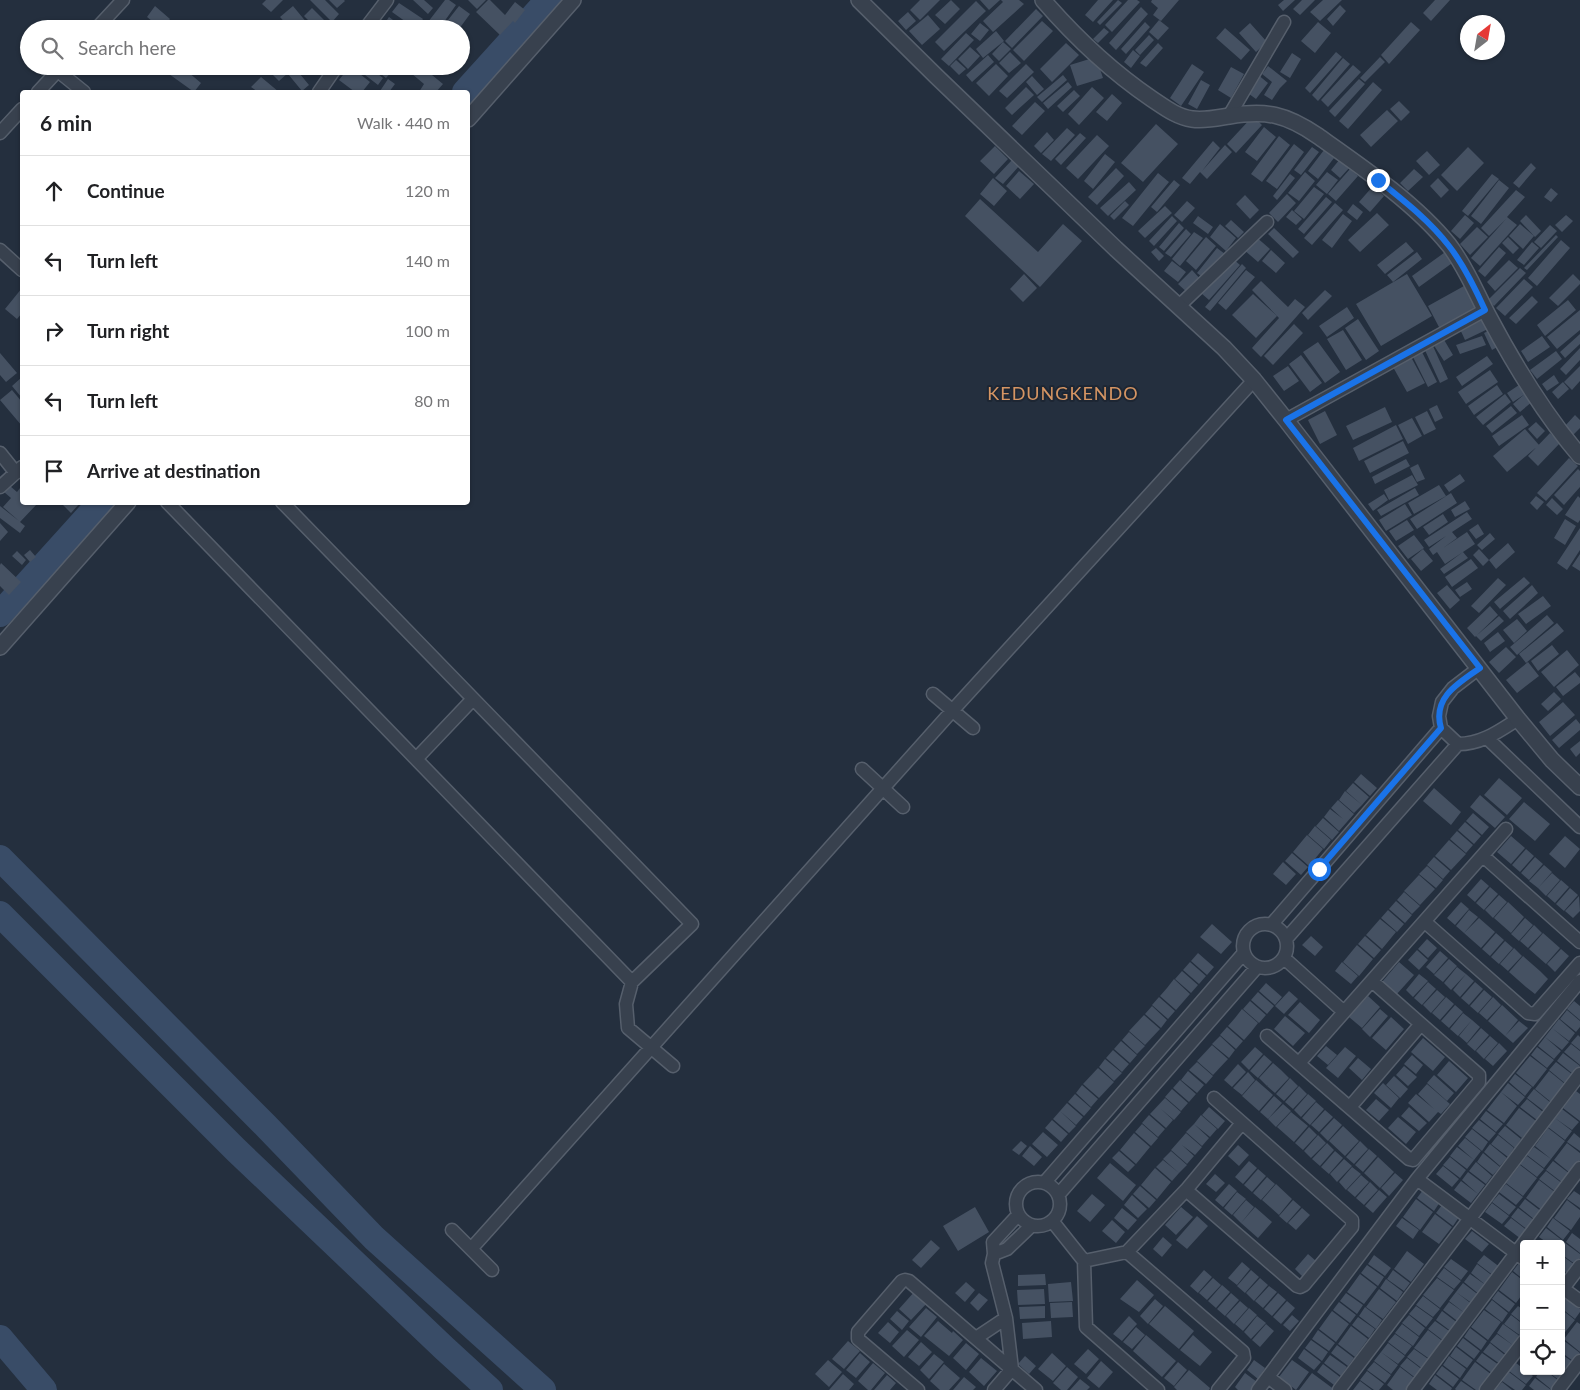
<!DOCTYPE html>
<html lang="en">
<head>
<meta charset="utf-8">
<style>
  body { margin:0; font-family:Lato,sans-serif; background:#f6f6f6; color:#202124 }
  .controls { position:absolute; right:15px; bottom:15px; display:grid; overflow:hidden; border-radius:5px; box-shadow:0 1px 4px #0004 }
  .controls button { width:45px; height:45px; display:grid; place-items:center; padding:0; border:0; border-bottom:1px solid #e0e0e0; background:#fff; color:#202124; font:25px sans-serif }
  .compass { position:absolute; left:1460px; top:15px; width:45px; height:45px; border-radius:50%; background:#fff; box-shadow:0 1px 4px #0004; rotate:31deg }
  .stop { position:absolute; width:15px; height:15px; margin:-11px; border:4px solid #1a73e8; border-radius:50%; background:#fff }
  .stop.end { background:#1a73e8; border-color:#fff; box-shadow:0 1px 5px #0008 }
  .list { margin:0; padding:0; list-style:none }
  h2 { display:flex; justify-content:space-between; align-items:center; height:65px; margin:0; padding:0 20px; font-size:21px }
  h2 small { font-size:16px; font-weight:400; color:#757577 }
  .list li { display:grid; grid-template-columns:32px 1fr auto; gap:15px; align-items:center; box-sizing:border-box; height:70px; padding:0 20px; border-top:1px solid #e0e0e0 }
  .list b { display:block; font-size:19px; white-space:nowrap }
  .list em { font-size:16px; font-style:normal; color:#757577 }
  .icon { flex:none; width:28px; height:28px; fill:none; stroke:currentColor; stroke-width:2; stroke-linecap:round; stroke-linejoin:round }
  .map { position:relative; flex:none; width:1580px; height:1390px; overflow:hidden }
  .search { position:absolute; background:#fff; box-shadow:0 1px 4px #0004; left:20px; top:20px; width:450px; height:55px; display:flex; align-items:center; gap:12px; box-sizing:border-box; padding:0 18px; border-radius:28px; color:#757577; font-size:19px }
  .panel { position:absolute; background:#fff; box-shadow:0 1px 4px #0004; left:20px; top:90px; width:450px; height:415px; border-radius:5px }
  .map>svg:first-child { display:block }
</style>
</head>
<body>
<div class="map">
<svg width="1580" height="1390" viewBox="0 0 1580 1390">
  <rect width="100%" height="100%" fill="#242f3e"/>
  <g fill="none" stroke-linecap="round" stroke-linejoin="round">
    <path stroke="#394c67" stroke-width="26" d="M465,92L548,0
      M0,614L101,502
      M0,858L266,1126L374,1238L543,1390
      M0,914L236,1150L444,1348L490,1390
      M0,1338L44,1390"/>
  </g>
  <path fill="#455162" d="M266,0H283L271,12L262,4Z
    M310,0H325L339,14L332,22Z
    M329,0H344L345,1L337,8Z
    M413,0H424L433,8L428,14Z
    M445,0H449L456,5L439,29H437L428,22Z
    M468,0H486L477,9Z
    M488,0H490L505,15L515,2L525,10L515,23L513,21L500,35L476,12Z
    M920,0H940L920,20L910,10Z
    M951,0L960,9L945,24L935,15Z
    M980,0H1000L989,10Z
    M1001,0H1019L1024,4L993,32L983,21L1003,2Z
    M1098,0H1113L1093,22L1085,15Z
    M1118,0L1122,3L1100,25L1097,22Z
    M1128,0H1137L1140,2L1112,32L1105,25Z
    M1152,0H1179L1161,21L1153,15L1158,8L1151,2Z
    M1284,0H1295L1283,11L1278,5Z
    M1302,0H1315L1300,15L1293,9Z
    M1323,0H1342L1320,21L1310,12Z
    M1435,0H1450L1431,21L1423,13Z
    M976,1L986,11L944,51L935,42Z
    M399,3L423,19L416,29L392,12Z
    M1340,5L1346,11L1333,26L1327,19Z
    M155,6L170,19L162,29L147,17Z
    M293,6L312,29H291L280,17Z
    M459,6L470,14L459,29H457L450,23L455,29H441Z
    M1141,7L1148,14L1116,50L1109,43Z
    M312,8L329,25L325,29H317L304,16Z
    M1036,9L1043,16L1012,48L1005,41Z
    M908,12L916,21L906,30L898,21Z
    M928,15L940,29L922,45L909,31Z
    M389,17L405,29H381Z
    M423,20L435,29H417Z
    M1159,20L1169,28L1158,40L1149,32Z
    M1042,21L1053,31L1024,61L1013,50Z
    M1145,22L1150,27L1126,54L1121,49Z
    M1318,22L1331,33L1315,53L1301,41Z
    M1411,22L1420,30L1389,64L1381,55Z
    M980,23L989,30L980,41L971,34Z
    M1250,23L1267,42L1256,52L1239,33Z
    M1104,28L1109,32L1098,43L1093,39Z
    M1225,28L1250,50L1241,60L1216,38Z
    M996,31L1004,41L983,58L976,49Z
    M966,33L974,40L949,66L941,59Z
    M1149,35L1154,40L1140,55L1135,50Z
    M1003,42L1011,49L999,61L992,54Z
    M1066,43L1079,55L1052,82L1040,69Z
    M1158,43L1163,48L1146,67L1140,63Z
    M970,47L980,56L968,69L958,59Z
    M1133,50L1140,56L1131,68L1124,62Z
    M1010,52L1021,63L1009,73L999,63Z
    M1336,52L1342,57L1310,93L1305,88Z
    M1292,53L1301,59L1290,78L1280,72Z
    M988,55L994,62L972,82L966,75Z
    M1096,57L1103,78L1077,86L1070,65Z
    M1380,57L1385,62L1365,82L1360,78Z
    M1343,58L1350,64L1318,101L1312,95Z
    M956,60L966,69L959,75L950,66Z
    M996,64L1008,76L989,96L976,83Z
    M1026,64L1034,72L1007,98L999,91Z
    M1192,64L1204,72L1181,106L1170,98Z
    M1353,65L1361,72L1328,107L1321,100Z
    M176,66H181L201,83L194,92L169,74Z
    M264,66H281L288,73L279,81Z
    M350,66L370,82L362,92H355L339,80Z
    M357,66H368L383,78L378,85L356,68Z
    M371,66H387L393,70L386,78Z
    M407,66H421L443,84L436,92H419L424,84L405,68Z
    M1268,66L1287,81L1280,88L1272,100L1264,95L1272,82L1262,74Z
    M1231,67L1244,74L1231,98L1218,90Z
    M295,68L309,85L302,91L288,74Z
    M1257,74L1268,83L1256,99L1245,91Z
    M1063,75L1067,80L1042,102L1037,97Z
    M1032,76L1044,89L1037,95L1026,82Z
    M261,77L279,92H258L251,87Z
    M388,79L395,84L389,92H383L380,91Z
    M1359,79L1365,84L1335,117L1329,111Z
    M1201,80L1210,85L1197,109L1188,104Z
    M1068,82L1072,87L1048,109L1043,103Z
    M1373,82L1382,90L1348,129L1339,121Z
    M1026,87L1034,95L1012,115L1005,108Z
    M1092,87L1104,98L1079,125L1068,114Z
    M1074,90L1080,96L1063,112L1057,106Z
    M1112,94L1122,103L1107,121L1096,112Z
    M1399,101L1410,112L1401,121L1390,109Z
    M1035,102L1045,111L1022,135L1012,126Z
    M1387,110L1398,121L1371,147L1360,135Z
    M1253,116L1262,125L1236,153L1227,144Z
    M1156,124L1178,144L1143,182L1121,163Z
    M1264,127L1276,137L1257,161L1245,152Z
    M1067,128L1075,135L1051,161L1042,154Z
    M1047,132L1054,140L1041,153L1034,146Z
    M1080,133L1086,138L1061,165L1055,159Z
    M1097,135L1109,146L1078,179L1066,168Z
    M1279,136L1290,145L1262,182L1251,174Z
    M1213,141L1220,148L1202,171L1225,145L1232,152L1207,179L1200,172L1190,184L1182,178Z
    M1294,144L1304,152L1277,189L1266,181Z
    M995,146L1008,159L994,174L980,161Z
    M1312,147L1319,152L1301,175L1294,170Z
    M1468,147L1484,163L1457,191L1441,175Z
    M1324,150L1334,158L1318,179L1308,171Z
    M1427,151L1440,165L1429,175L1416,161Z
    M1105,154L1115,162L1093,189L1084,181Z
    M1340,159L1350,167L1340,178L1331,170Z
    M1012,160L1019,166L1003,184L995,178Z
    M1531,163L1536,168L1519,188L1513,183Z
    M1116,168L1124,176L1097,205L1088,197Z
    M1350,169L1358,176L1336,201L1328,194Z
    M1414,169L1423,177L1408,191L1400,183Z
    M1019,171L1034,184L1020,199L1006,186Z
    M1305,172L1315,181L1299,201L1288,193Z
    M1327,172L1338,180L1327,194L1316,185Z
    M1158,173L1169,182L1133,226L1122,218Z
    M1290,174L1295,178L1277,200L1273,196Z
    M1492,174L1499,179L1468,216L1462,211Z
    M993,178L1007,191L994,206L980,194Z
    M1438,178L1449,190L1441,198L1430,186Z
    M1174,180L1180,185L1157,212L1151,207Z
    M1499,180L1509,188L1481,224L1471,216Z
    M1129,182L1136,190L1108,216L1100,208Z
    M1373,186L1384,196L1370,212L1359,202Z
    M1314,187L1324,194L1304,219L1294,211Z
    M1551,188L1558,194L1551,202L1544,197Z
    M1516,190L1525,197L1507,217L1517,225L1480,266L1471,258L1506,219L1489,236L1481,228Z
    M1287,194L1296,203L1278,222L1269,213Z
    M1245,195L1259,210L1250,219L1236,204Z
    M1326,197L1332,202L1304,234L1298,229Z
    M980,199L1038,252L1063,224L1082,241L1040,287L965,216Z
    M1125,201L1129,205L1114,220L1110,216Z
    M1187,201L1195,208L1182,222L1174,215Z
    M1335,203L1343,210L1312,245L1304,238Z
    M1353,204L1363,212L1357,220L1347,212Z
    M1165,206L1172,213L1145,238L1138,231Z
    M1292,210L1302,219L1296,225L1286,217Z
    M1377,213L1389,225L1360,252L1348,240Z
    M1343,214L1352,221L1332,248L1322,240Z
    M1465,215L1474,223L1460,239L1451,231Z
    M1526,215L1541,231L1535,237L1520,221Z
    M1566,215L1573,221L1562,232L1555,225Z
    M1172,216L1177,221L1154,246L1149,241Z
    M1198,216L1213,227L1208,234L1193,223Z
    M1231,220L1244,232L1238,238L1225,226Z
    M1179,223L1184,228L1164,251L1159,247Z
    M1220,224L1236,238L1226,251L1210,237Z
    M1520,224L1534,236L1523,249L1509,236Z
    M1550,225L1557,231L1541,248L1534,242Z
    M1477,227L1488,237L1470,255L1460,244Z
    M1274,228L1299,252L1293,258L1268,234Z
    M1186,229L1191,234L1171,257L1165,253Z
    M1194,232L1203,238L1180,266L1172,259Z
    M1556,235L1558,237L1527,270L1524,268Z
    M1255,236L1270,249L1258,262L1243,249Z
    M1206,237L1216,246L1196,270L1186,261Z
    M1508,237L1519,248L1513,254L1502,243Z
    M1561,240L1570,248L1537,286L1528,278Z
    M1406,242L1414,251L1385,274L1377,265Z
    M1532,242L1539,248L1524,265L1517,260Z
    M1499,247L1506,253L1485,277L1478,271Z
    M1156,248L1164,256L1159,261L1151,252Z
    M1217,248L1225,254L1205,279L1197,273Z
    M1271,250L1285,263L1276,273L1262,261Z
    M1448,250L1455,261L1419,287L1412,276Z
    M1417,252L1422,259L1393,282L1387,275Z
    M1232,258L1240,265L1209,300L1201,293Z
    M1509,260L1518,268L1495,291L1487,282Z
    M1172,261L1186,272L1178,282L1164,271Z
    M1242,264L1246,268L1210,311L1205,307Z
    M1520,268L1526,273L1494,306L1488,300Z
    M1192,270L1202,281L1189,294L1178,284Z
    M1246,270L1255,277L1226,310L1218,303Z
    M1024,274L1037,288L1023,302L1010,289Z
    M1407,274L1432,316L1381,346L1356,304Z
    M1573,274L1580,281V284L1558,306L1549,298Z
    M1524,279L1533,287L1505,316L1496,308Z
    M1261,281L1288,307L1295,299L1305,307L1261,357L1252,348L1279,318L1252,290Z
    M1464,286L1477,309L1440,329L1428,306Z
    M22,288V313L17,319L5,309Z
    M1325,290L1332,296L1308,320L1302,313Z
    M1253,294L1277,316L1256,338L1232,315Z
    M1532,296L1538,302L1516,324L1509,318Z
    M1568,300L1576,310L1545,336L1537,325Z
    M1347,307L1354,318L1327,337L1319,326Z
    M1580,310V330L1557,349L1547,337Z
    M1482,316L1488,329L1465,340L1459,327Z
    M1358,319L1379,351L1366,360L1345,328Z
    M1294,324L1303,333L1273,365L1264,356Z
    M1343,330L1362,360L1346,370L1327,339Z
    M1490,330L1499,346L1492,350L1484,333Z
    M1580,334V344L1565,358L1560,352Z
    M1482,336L1486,345L1460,354L1456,345Z
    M1542,336L1550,347L1528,362L1521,351Z
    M1443,338L1453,355L1444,361L1433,344Z
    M1318,342L1340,372L1325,383L1303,352Z
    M1432,344L1448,379L1440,383L1424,348Z
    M1580,348V360L1566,375L1560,369Z
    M1421,350L1437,382L1428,387L1412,355Z
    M1556,351L1562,359L1537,379L1530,370Z
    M0,353L17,373L6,382L0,375Z
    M1301,355L1322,383L1310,392L1289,364Z
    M1487,356L1493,364L1462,386L1456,377Z
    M1411,357L1425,383L1407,392L1393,367Z
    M1288,366L1299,381L1284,391L1273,376Z
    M1580,366V381L1572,390L1564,382Z
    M1490,370L1498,382L1466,404L1458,392Z
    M1554,375L1559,383L1547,391L1542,384Z
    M22,377V398L12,386Z
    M1563,382L1569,389L1558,399L1552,392Z
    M1497,385L1503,394L1474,415L1468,406Z
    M1519,385L1525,394L1513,402L1507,393Z
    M12,390L22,402V426L0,400Z
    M1526,393L1533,401L1520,412L1513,404Z
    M1505,394L1511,402L1483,425L1476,417Z
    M1437,405L1443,418L1435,422L1429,409Z
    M1511,406L1517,413L1492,433L1486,426Z
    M1385,407L1392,422L1353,440L1346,426Z
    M1325,411L1337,435L1320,444L1308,420Z
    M1427,411L1436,429L1424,435L1415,417Z
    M1522,415L1529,425L1499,446L1492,436Z
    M1575,415L1580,420V428L1573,435L1564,427Z
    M1412,418L1422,436L1408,444L1398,425Z
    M1536,422L1545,431L1537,439L1528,429Z
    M1396,425L1403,439L1359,461L1353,448Z
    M1525,429L1539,445L1507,472L1493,456Z
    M1550,433L1560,443L1538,466L1528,456Z
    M1403,441L1409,453L1370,473L1364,461Z
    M1569,458L1578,466L1546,501L1537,493Z
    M1406,459L1410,466L1375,484L1372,477Z
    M1418,464L1425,479L1417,482L1410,468Z
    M1578,469L1580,471V487L1564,505L1554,495Z
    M1460,474L1465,481L1449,492L1444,485Z
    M1412,475L1418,485L1389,500L1384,490Z
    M1439,485L1446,496L1414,514L1408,503Z
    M10,486L17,492L20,488L22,491V502L37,504L20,522L25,526L20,533L0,518V506L19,521L3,507L11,498L4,492Z
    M1415,488L1419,495L1381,516L1377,510Z
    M1451,493L1457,503L1417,529L1410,519Z
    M1384,494L1388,500L1373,511L1368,504Z
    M1536,496L1544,502L1537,510L1530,503Z
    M1578,496L1580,498V520L1578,523L1565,515Z
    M1552,498L1563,509L1557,515L1546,505Z
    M1465,501L1470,509L1455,517L1451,510Z
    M60,502H77L79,504L71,513Z
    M1405,504L1412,515L1386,531L1379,520Z
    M1467,512L1472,519L1452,532L1457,538L1443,548L1467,532L1475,544L1445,564L1437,552L1433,555L1429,549L1446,536L1429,547L1424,540Z
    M1443,514L1448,522L1429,535L1423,527Z
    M1565,519L1576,526L1565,545L1554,538Z
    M1407,520L1414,530L1396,541L1389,531Z
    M0,523L8,532L0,541Z
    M1478,524L1484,534L1476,539L1469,530Z
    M1580,528V550L1567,570L1557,563Z
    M1490,533L1495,539L1482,550L1477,545Z
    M1414,535L1424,548L1408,559L1398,546Z
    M1508,543L1515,552L1496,569L1489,560Z
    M1423,549L1433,561L1421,571L1411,559Z
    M1479,549L1489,560L1483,566L1473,555Z
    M30,550L36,557L30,562L24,555Z
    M17,551L26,560L22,565L12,556Z
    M1463,552L1468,558L1444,574L1440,569Z
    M1580,554V571L1572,566Z
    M1471,559L1478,568L1452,587L1445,577Z
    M1,563L21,582L9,595L0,586V565Z
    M1524,577L1530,583L1500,609L1494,602Z
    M1498,578L1506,585L1479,613L1471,606Z
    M1467,582L1472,589L1460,597L1455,590Z
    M1447,585L1460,600L1450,609L1437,593Z
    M1532,585L1538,593L1510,619L1503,611Z
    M1543,596L1551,606L1526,624L1518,614Z
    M1490,606L1498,615L1475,637L1467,628Z
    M1547,615L1554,623L1517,655L1510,647Z
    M1499,616L1504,621L1481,641L1476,636Z
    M1517,619L1527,631L1514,643L1503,630Z
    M1557,623L1564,631L1526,663L1519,654Z
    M1498,632L1505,641L1490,652L1484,643Z
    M1552,645L1559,654L1538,671L1531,661Z
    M1506,647L1516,657L1499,673L1489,662Z
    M1567,650L1579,665L1554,687L1541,672Z
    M1528,662L1539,676L1517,693L1506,680Z
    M1575,672L1580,678V683L1563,696L1556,687Z
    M1554,692L1561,699L1548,711L1541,704Z
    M1563,702L1575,715L1550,736L1539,722Z
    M1576,719L1580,724V730L1559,748L1552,740Z
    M1580,741V753L1576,757L1570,749Z
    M1361,774L1377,788L1370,796L1354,782Z
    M1499,778L1522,798L1507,815L1484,795Z
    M1353,783L1369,797L1362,805L1346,791Z
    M1434,788L1461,812L1451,825L1423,801Z
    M1345,791L1362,805L1354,813L1339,800Z
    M1480,795L1505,817L1495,828L1470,807Z
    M1338,800L1354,814L1339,831L1324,817L1330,809L1343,819L1331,808Z
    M1524,802L1550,824L1535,841L1509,819Z
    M1473,813L1489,827L1482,835L1466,821Z
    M1323,818L1339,832L1332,840L1316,826Z
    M1465,822L1481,836L1474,844L1458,830Z
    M1315,826L1331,840L1324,849L1308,835Z
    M1457,831L1473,845L1466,853L1450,839Z
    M1307,835L1323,849L1309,866L1293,852Z
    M1511,836L1525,848L1511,864L1497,852Z
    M1565,836L1580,849L1565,868L1549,854Z
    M1449,840L1466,854L1451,870L1435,856Z
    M1526,849L1534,856L1520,872L1512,865Z
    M1292,853L1308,867L1301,875L1285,861Z
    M1434,857L1450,871L1443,879L1427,865Z
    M1535,857L1543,864L1529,880L1521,873Z
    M1283,862L1296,874L1286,885L1273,874Z
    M1544,865L1552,872L1538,888L1529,881Z
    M1427,866L1443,880L1436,888L1419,874Z
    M1552,873L1560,880L1546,896L1538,888Z
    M1419,875L1435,889L1420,905L1404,891Z
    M1481,879L1489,886L1475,902L1467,895Z
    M1561,880L1569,887L1555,903L1547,896Z
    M1490,887L1498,894L1484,910L1476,903Z
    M1570,888L1578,895L1564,911L1556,904Z
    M1404,892L1420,906L1412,914L1397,900Z
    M1499,895L1507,902L1493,918L1485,910Z
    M1579,896L1580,911L1573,918L1565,911Z
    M1396,901L1412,915L1405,923L1389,909Z
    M1461,902L1469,909L1455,925L1447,918Z
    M1508,902L1524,917L1511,933L1494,918Z
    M1388,910L1404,924L1397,932L1381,918Z
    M1469,910L1478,917L1464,933L1456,926Z
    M1479,918L1487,925L1473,941L1464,933Z
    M1525,918L1533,925L1519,941L1511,934Z
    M1380,919L1396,932L1382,949L1366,935Z
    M1212,924L1232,942L1221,954L1200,937Z
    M1487,925L1495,932L1481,948L1473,941Z
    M1534,925L1542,933L1528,948L1520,941Z
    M1496,933L1504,940L1490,956L1482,949Z
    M1543,933L1560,948L1546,964L1529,949Z
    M1311,936L1323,947L1315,956L1302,945Z
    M1365,936L1381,950L1374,958L1358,944Z
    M1427,939L1437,948L1428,958L1418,949Z
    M1505,941L1513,948L1499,964L1491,957Z
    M1357,945L1373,959L1359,976L1343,962Z
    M1514,948L1522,956L1508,971L1500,964Z
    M1561,949L1569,956L1555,972L1547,964Z
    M1417,950L1428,960L1419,970L1408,960Z
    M1440,951L1448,958L1434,974L1426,967Z
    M1198,953L1214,967L1207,975L1191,961Z
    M1523,956L1540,971L1526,987L1509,972Z
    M1449,959L1457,966L1443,982L1434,975Z
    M1190,962L1206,976L1199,984L1183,970Z
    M1342,962L1358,976L1351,984L1335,971Z
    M1399,962L1414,975L1396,995L1382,982Z
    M1457,967L1466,974L1451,990L1444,983Z
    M1182,971L1198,985L1191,993L1175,979Z
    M1540,971L1548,979L1535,994L1526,987Z
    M1419,974L1428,981L1413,997L1406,990Z
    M1466,974L1474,981L1460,997L1453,990Z
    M1174,979L1190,994L1176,1010L1160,996L1167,988L1180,999L1167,988Z
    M1428,982L1436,989L1422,1005L1414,998Z
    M1475,982L1483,989L1469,1005L1461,998Z
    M1266,983L1282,997L1275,1005L1259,991Z
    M1437,990L1445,997L1431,1013L1423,1005Z
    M1484,990L1492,997L1478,1013L1470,1006Z
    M1289,991L1298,999L1284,1014L1275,1006Z
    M1258,992L1274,1006L1267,1014L1251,1000Z
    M1368,996L1380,1007L1362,1028L1349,1017Z
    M1159,997L1175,1011L1168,1019L1152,1005Z
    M1446,997L1454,1004L1440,1020L1432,1013Z
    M1493,997L1501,1005L1487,1020L1479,1013Z
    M1250,1001L1266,1015L1259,1023L1243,1009Z
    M1574,1001L1580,1006V1020L1567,1009Z
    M1300,1002L1320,1020L1309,1033L1288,1015Z
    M1455,1005L1463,1012L1449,1028L1441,1021Z
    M1502,1005L1518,1020L1505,1036L1488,1021Z
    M1152,1006L1167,1020L1161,1028L1145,1014Z
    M1242,1009L1258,1023L1251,1032L1235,1018Z
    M1380,1009L1388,1016L1370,1037L1362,1029Z
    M1567,1010L1580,1021V1027L1576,1032L1560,1019Z
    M1463,1013L1472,1020L1458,1036L1450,1029Z
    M1144,1015L1160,1029L1145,1045L1129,1031Z
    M1285,1016L1305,1033L1293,1046L1274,1029Z
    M1391,1017L1404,1029L1386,1050L1372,1038Z
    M1235,1018L1251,1032L1244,1040L1228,1026Z
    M1559,1019L1575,1033L1569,1041L1552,1028Z
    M1472,1020L1480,1027L1467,1043L1459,1036Z
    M1519,1021L1528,1028L1513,1043L1505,1036Z
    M1227,1027L1243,1041L1236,1049L1220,1035Z
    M1481,1028L1489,1035L1475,1051L1467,1044Z
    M1552,1028L1569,1042L1562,1050L1545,1037Z
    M1129,1032L1145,1046L1137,1054L1122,1040Z
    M1578,1035L1580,1037V1050L1571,1043Z
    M1220,1036L1235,1050L1229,1058L1212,1044Z
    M1490,1036L1498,1043L1484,1059L1476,1051Z
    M1545,1037L1561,1051L1554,1059L1538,1046Z
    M1423,1038L1445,1057L1433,1071L1411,1052Z
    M1121,1041L1137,1055L1130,1063L1114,1049Z
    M1499,1043L1507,1051L1493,1066L1485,1059Z
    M1571,1044L1580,1051V1065L1564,1052Z
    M1212,1045L1228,1059L1213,1075L1197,1061Z
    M1326,1046L1337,1055L1328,1065L1317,1056Z
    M1255,1047L1263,1054L1249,1070L1241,1062Z
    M1345,1047L1356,1056L1338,1078L1326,1068Z
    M1537,1047L1554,1060L1547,1068L1531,1055Z
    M1113,1050L1129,1064L1122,1072L1106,1058Z
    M1563,1053L1580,1066L1573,1074L1557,1061Z
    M1264,1055L1272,1062L1258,1078L1250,1071Z
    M1412,1055L1423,1065L1416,1074L1404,1064Z
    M1530,1056L1547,1069L1533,1087L1516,1073Z
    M1358,1058L1371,1069L1362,1080L1349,1068Z
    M1105,1059L1122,1073L1114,1081L1099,1067Z
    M1449,1061L1468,1078L1456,1092L1437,1075Z
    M1197,1062L1213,1076L1206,1084L1189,1070Z
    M1556,1062L1573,1075L1566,1084L1549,1070Z
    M1273,1063L1281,1070L1267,1086L1259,1078Z
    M1238,1064L1246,1072L1232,1087L1224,1080Z
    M1404,1066L1417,1077L1408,1086L1396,1075Z
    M1098,1068L1114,1082L1099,1098L1083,1084Z
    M1281,1070L1289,1078L1275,1093L1267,1086Z
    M1188,1071L1204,1085L1197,1093L1181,1080Z
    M1549,1071L1565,1084L1551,1102L1535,1089Z
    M1248,1072L1255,1080L1242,1095L1233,1088Z
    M1515,1074L1532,1087L1525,1096L1509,1082Z
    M1434,1075L1454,1093L1447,1101L1427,1083Z
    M1394,1076L1408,1089L1400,1098L1386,1085Z
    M1290,1078L1298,1086L1284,1101L1276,1094Z
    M1180,1080L1196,1094L1189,1102L1173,1088Z
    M1256,1080L1273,1095L1259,1111L1242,1096Z
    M1383,1083L1399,1098L1391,1108L1374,1093Z
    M1508,1083L1525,1097L1518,1105L1501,1092Z
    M1427,1084L1450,1104L1441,1114L1438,1112L1429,1122L1408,1103L1416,1094L1434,1109L1418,1094Z
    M1082,1085L1098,1099L1091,1107L1076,1093Z
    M1299,1086L1307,1094L1293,1109L1285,1102Z
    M1172,1089L1188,1103L1181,1111L1165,1097Z
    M1534,1089L1551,1103L1544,1111L1527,1098Z
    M1576,1091L1580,1094V1121L1563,1108Z
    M1501,1092L1517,1106L1504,1123L1487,1110Z
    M1075,1094L1091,1108L1084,1116L1068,1102Z
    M1308,1094L1316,1101L1301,1117L1294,1110Z
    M1274,1096L1282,1103L1268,1119L1260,1112Z
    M1165,1098L1181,1112L1174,1120L1161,1109L1173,1120L1166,1128L1150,1114Z
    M1376,1099L1389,1110L1379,1121L1366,1110Z
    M1527,1099L1543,1112L1537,1120L1520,1107Z
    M1316,1102L1324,1109L1310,1125L1302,1118Z
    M1067,1103L1083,1117L1076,1125L1060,1111Z
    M1283,1104L1291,1111L1276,1127L1268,1119Z
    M1209,1107L1225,1121L1218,1129L1202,1115Z
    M1409,1107L1427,1123L1419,1131L1401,1116Z
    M1519,1108L1536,1121L1522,1138L1506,1125Z
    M1562,1109L1579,1122L1572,1130L1555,1118Z
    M1325,1110L1333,1117L1319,1132L1311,1125Z
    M1060,1111L1076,1126L1069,1133L1053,1119Z
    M1486,1111L1503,1124L1496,1132L1480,1119Z
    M1291,1112L1308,1126L1294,1142L1277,1127Z
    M1149,1115L1165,1129L1158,1137L1142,1123Z
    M1201,1115L1217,1129L1210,1137L1194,1124Z
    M1398,1117L1416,1132L1406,1144L1388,1128Z
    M1334,1118L1342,1125L1328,1141L1320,1133Z
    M1555,1118L1572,1131L1565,1140L1548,1127Z
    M1052,1120L1068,1134L1061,1142L1045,1128Z
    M1479,1120L1496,1133L1489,1141L1472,1128Z
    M1142,1124L1158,1138L1151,1146L1135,1132Z
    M1194,1124L1209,1138L1202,1146L1186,1132Z
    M1343,1126L1359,1141L1345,1156L1329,1141Z
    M1505,1126L1521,1139L1515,1148L1498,1134Z
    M1309,1127L1317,1135L1303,1150L1295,1143Z
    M1548,1128L1565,1141L1551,1159L1535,1146Z
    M1472,1129L1488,1142L1482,1151L1465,1137Z
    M1043,1132L1058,1145L1047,1157L1032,1144Z
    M1134,1133L1150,1147L1136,1164L1120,1150Z
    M1186,1133L1202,1147L1195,1155L1182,1145L1194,1156L1187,1164L1171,1150Z
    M1574,1133L1580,1138V1151L1567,1142Z
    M1318,1135L1326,1143L1311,1158L1304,1151Z
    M1498,1135L1514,1148L1508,1157L1491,1144Z
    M1465,1138L1481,1151L1474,1160L1458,1146Z
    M1021,1141L1027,1146L1019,1155L1012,1150Z
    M1360,1141L1368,1149L1354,1164L1346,1157Z
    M1327,1143L1334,1150L1320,1166L1312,1159Z
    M1567,1143L1580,1153V1160L1570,1173L1554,1160Z
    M1490,1144L1507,1158L1500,1166L1484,1152Z
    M1238,1145L1249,1155L1239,1166L1228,1156Z
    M1030,1146L1042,1157L1034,1166L1022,1156Z
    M1457,1147L1474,1160L1467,1169L1450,1156Z
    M1534,1147L1551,1159L1544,1168L1527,1155Z
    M1369,1149L1377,1156L1363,1172L1355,1165Z
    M1119,1151L1135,1165L1128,1172L1112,1158Z
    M1171,1151L1187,1165L1179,1173L1163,1159Z
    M1335,1151L1343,1158L1329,1174L1321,1167Z
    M1483,1153L1500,1167L1493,1175L1477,1162Z
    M1527,1156L1544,1169L1537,1177L1520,1164Z
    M1378,1157L1394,1172L1380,1188L1364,1173Z
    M1450,1157L1466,1170L1460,1178L1443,1165Z
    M1344,1159L1352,1166L1337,1182L1330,1174Z
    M1163,1160L1179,1173L1172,1181L1156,1167Z
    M1249,1161L1257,1168L1243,1184L1235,1177Z
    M1553,1161L1570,1174L1563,1183L1546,1170Z
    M1476,1162L1492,1176L1486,1184L1469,1171Z
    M1110,1163L1136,1185L1123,1201L1097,1178Z
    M1520,1165L1537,1178L1523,1196L1506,1183Z
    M1443,1166L1459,1179L1452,1187L1436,1174Z
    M1352,1167L1361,1174L1346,1190L1339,1182Z
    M1155,1168L1171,1182L1157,1199L1141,1185Z
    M1258,1169L1266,1176L1252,1192L1244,1185Z
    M1546,1171L1563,1184L1556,1192L1539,1179Z
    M1468,1172L1485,1185L1478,1194L1462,1180Z
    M1395,1173L1403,1180L1389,1196L1381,1188Z
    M1215,1174L1225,1183L1216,1192L1206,1184Z
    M1361,1175L1369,1182L1355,1197L1347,1190Z
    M1267,1177L1275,1184L1261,1200L1253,1193Z
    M1539,1180L1556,1193L1543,1211L1526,1198Z
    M1461,1181L1478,1194L1471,1203L1454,1190Z
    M1370,1182L1378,1190L1364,1205L1356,1198Z
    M1229,1184L1237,1191L1223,1207L1215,1200Z
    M1276,1184L1292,1199L1279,1215L1262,1200Z
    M1506,1184L1523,1197L1516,1205L1499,1192Z
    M1140,1186L1156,1200L1149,1208L1133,1194Z
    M1379,1190L1387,1197L1373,1213L1365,1206Z
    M1423,1190L1440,1202L1434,1211L1417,1198Z
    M1574,1191L1580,1195V1208L1567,1199Z
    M1237,1192L1246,1199L1232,1215L1224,1208Z
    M1092,1194L1105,1205L1090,1222L1077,1211Z
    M1499,1194L1516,1207L1509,1215L1492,1202Z
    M1132,1195L1147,1209L1138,1218L1124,1205Z
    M1416,1199L1433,1212L1420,1230L1403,1217Z
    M1525,1199L1542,1212L1535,1220L1519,1207Z
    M1246,1200L1254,1207L1241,1223L1233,1215Z
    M1293,1200L1301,1207L1287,1223L1279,1216Z
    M1567,1200L1580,1210V1217L1571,1230L1554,1218Z
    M1492,1203L1509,1216L1502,1224L1485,1212Z
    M1442,1205L1459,1217L1453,1226L1436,1213Z
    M975,1207L989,1232L958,1251L943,1226Z
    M1181,1207L1193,1217L1176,1235L1165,1225Z
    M1255,1207L1272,1222L1258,1238L1241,1223Z
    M1122,1208L1137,1220L1128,1230L1114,1218Z
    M1302,1208L1310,1215L1296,1230L1288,1223Z
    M1518,1208L1535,1221L1528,1230L1511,1217Z
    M1435,1214L1452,1227L1439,1244L1422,1232Z
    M1197,1216L1208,1226L1187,1249L1176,1240Z
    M1402,1218L1419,1230L1413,1239L1396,1226Z
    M1511,1218L1528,1231L1521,1239L1504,1226Z
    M1553,1218L1570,1231L1563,1240L1547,1227Z
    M1112,1220L1125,1232L1116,1243L1102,1231Z
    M1546,1228L1563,1241L1561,1244H1549L1539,1237Z
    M1472,1231L1489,1244L1482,1252L1465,1239Z
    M1572,1233L1580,1239V1253L1566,1242Z
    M1163,1237L1172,1245L1162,1257L1153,1249Z
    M931,1240L940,1248L921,1268L912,1260Z
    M1565,1243L1580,1254V1258L1575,1264L1561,1254V1248Z
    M1407,1251L1424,1264L1411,1282L1394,1269Z
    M1308,1254L1316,1261L1303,1277L1295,1269Z
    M1374,1255L1391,1268L1385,1276L1368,1264Z
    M1484,1255L1501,1268L1494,1276L1477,1263Z
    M1561,1255L1575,1265L1568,1274L1561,1268Z
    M1451,1259L1468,1271L1461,1280L1444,1267Z
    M1242,1262L1250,1269L1237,1285L1228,1278Z
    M1519,1263L1524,1266V1280L1513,1271Z
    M1477,1264L1494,1277L1487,1286L1471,1273Z
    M1367,1265L1384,1277L1378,1286L1361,1273Z
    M1444,1268L1461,1281L1454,1289L1437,1277Z
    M1204,1270L1212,1277L1198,1293L1190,1286Z
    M1251,1270L1259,1277L1245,1293L1237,1286Z
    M1393,1270L1410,1283L1404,1291L1387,1279Z
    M1512,1272L1524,1281V1292L1516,1303L1499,1290Z
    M1045,1274L1046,1285L1018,1286V1275Z
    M1360,1274L1377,1287L1364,1304L1347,1292Z
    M1470,1274L1487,1286L1480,1295L1464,1282Z
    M1213,1278L1221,1285L1207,1300L1199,1293Z
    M1260,1278L1268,1285L1254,1301L1246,1293Z
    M1437,1278L1454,1290L1440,1308L1423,1295Z
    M1386,1279L1403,1292L1397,1301L1380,1288Z
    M1137,1280L1154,1295L1139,1312L1120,1299Z
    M966,1282L975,1290L965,1302L955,1293Z
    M1071,1282L1073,1301L1049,1302L1048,1284Z
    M1463,1283L1480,1296L1473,1304L1456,1292Z
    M1222,1285L1230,1292L1216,1308L1208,1301Z
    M1269,1286L1277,1292L1263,1308L1255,1301Z
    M1044,1289L1045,1304L1018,1305L1017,1290Z
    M1379,1289L1396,1302L1383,1319L1366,1307Z
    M915,1291L928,1302L911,1320L899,1309Z
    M1498,1291L1515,1304L1509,1312L1492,1299Z
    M1456,1292L1473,1305L1466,1314L1449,1301Z
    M979,1293L988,1300L978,1311L970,1303Z
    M1231,1293L1239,1300L1225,1316L1217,1309Z
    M1278,1293L1286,1300L1272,1316L1264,1309Z
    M1346,1293L1363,1305L1357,1314L1340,1301Z
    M1423,1296L1440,1309L1433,1317L1416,1305Z
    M1565,1297L1580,1309V1312L1575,1319L1561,1308V1302Z
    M1155,1299L1163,1306L1148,1324L1140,1316Z
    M1492,1300L1508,1313L1502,1322L1485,1309Z
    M1240,1301L1248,1308L1234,1324L1226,1316Z
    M1287,1301L1295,1308L1281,1324L1273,1317Z
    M1072,1302L1073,1317L1051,1318L1050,1303Z
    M1339,1302L1356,1315L1350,1323L1333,1310Z
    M1449,1302L1466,1314L1460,1323L1443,1310Z
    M1045,1306V1318L1020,1319L1019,1307Z
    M1165,1306L1194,1331L1179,1349L1149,1324Z
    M1416,1306L1433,1318L1426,1327L1409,1314Z
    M1518,1306L1524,1310V1324L1511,1314Z
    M1365,1307L1382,1320L1376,1329L1359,1316Z
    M926,1308L937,1317L921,1337L909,1327Z
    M1249,1308L1257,1315L1243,1331L1235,1324Z
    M1561,1309L1575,1320L1561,1337Z
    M1484,1310L1501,1322L1488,1340L1471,1327Z
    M897,1311L909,1321L902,1330L890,1319Z
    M1332,1311L1349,1324L1336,1342L1319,1329Z
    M1442,1311L1459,1324L1452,1332L1436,1320Z
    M1292,1315L1299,1321L1290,1331L1283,1325Z
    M1409,1315L1425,1328L1419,1336L1402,1323Z
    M1511,1315L1524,1325V1333L1521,1336L1504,1324Z
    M1129,1316L1137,1324L1122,1341L1113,1334Z
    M1257,1316L1266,1323L1251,1339L1244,1332Z
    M1358,1317L1375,1329L1369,1338L1352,1325Z
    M938,1321L952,1333L953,1331L963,1340L949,1356L924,1336Z
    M1051,1321L1052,1337L1023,1339L1022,1323Z
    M1435,1321L1452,1333L1445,1342L1428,1329Z
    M888,1322L899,1332L890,1343L878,1333Z
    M1577,1322L1580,1324V1352L1564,1339Z
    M1266,1324L1274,1331L1260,1347L1252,1340Z
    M1402,1324L1419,1337L1413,1346L1395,1333Z
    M1503,1324L1521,1337L1514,1346L1497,1333Z
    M1351,1326L1368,1339L1355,1357L1338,1344Z
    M1136,1327L1145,1335L1132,1349L1123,1342Z
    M1470,1328L1487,1341L1481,1350L1464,1337Z
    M907,1330L919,1340L904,1357L892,1346Z
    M1318,1330L1335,1343L1329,1351L1312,1339Z
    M1428,1330L1445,1343L1431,1360L1414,1348Z
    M1395,1334L1412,1346L1405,1355L1388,1342Z
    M1497,1334L1514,1346L1507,1355L1490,1342Z
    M1146,1335L1176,1361L1162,1377L1133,1351Z
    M1193,1335L1212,1352L1200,1366L1180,1350Z
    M1463,1338L1480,1351L1474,1359L1457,1346Z
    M1311,1340L1328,1352L1322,1361L1305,1348Z
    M1563,1340L1580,1353L1573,1361L1561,1352V1342Z
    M848,1341L860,1351L844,1369L832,1359Z
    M921,1342L932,1352L919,1366L908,1357Z
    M966,1343L979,1354L966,1370L953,1358Z
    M1388,1343L1405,1356L1398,1364L1381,1352Z
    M1490,1343L1506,1356L1500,1364L1483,1352Z
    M1337,1345L1354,1358L1348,1366L1331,1353Z
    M1456,1347L1473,1360L1467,1368L1450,1356Z
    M1088,1349L1099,1359L1086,1374L1074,1364Z
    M1304,1349L1321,1362L1314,1370L1298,1358Z
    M1414,1349L1431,1361L1424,1370L1407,1357Z
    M1381,1352L1398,1365L1391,1374L1374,1361Z
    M860,1353L870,1362L856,1378L846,1370Z
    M1052,1353L1066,1366L1053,1381L1038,1369Z
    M1482,1353L1499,1365L1493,1374L1476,1361Z
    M934,1354L944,1362L929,1379L920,1370Z
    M1561,1354L1573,1362L1566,1371L1561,1367Z
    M1330,1355L1347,1367L1341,1376L1324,1363Z
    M1025,1356L1036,1366L1029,1374L1018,1364Z
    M1449,1356L1466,1369L1460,1378L1443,1365Z
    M981,1358L997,1371L984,1386L969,1372Z
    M1407,1358L1424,1371L1417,1379L1400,1366Z
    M828,1360L842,1372L829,1387L815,1374Z
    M1254,1360L1265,1368L1258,1379L1247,1370Z
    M1292,1360L1309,1372L1296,1390L1279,1377Z
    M1101,1361L1113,1372L1099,1388L1087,1378Z
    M1178,1362L1187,1370L1174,1386L1164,1378Z
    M1374,1362L1391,1375L1385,1383L1367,1370Z
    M1475,1362L1492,1375L1481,1390H1476L1462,1380Z
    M873,1363L885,1373L871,1390H868L858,1381Z
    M1516,1363L1524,1369V1371H1527L1533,1376L1526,1384L1509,1371Z
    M944,1364L960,1378L949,1390H940L930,1381Z
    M1323,1364L1340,1377L1334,1385L1317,1372Z
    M1442,1366L1459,1379L1453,1387L1436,1374Z
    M1067,1367L1078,1377L1067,1390H1061L1053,1383Z
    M1400,1367L1417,1380L1409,1390H1393L1387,1385Z
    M1561,1369L1566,1372L1559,1380L1547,1371H1561Z
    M1189,1370L1210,1388L1209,1390H1177L1174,1387Z
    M1367,1371L1384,1384L1379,1390H1374L1360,1380Z
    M1540,1371H1546L1559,1381L1552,1390L1536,1377Z
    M1509,1372L1526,1385L1522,1390H1515L1502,1381Z
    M1245,1373L1257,1382L1251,1390H1238L1235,1387Z
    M1312,1373L1335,1390H1299Z
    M843,1374L854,1384L849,1390H829Z
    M887,1375L896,1383L890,1390H874Z
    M1435,1375L1452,1388L1451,1390H1437L1429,1384Z
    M964,1377L976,1387L973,1390H953Z
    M1535,1378L1551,1390H1534L1529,1386Z
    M1080,1379L1090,1387L1087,1390H1070Z
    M1360,1381L1372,1390H1353Z
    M1461,1381L1474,1390H1456L1455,1389Z
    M1502,1382L1512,1390H1495Z"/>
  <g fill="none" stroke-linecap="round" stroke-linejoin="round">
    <g stroke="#565f6c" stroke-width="15">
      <path id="minor" d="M96,29L123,0
        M365,29L387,0
        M58,71L84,92
        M38,92L62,66
        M319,92L337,66
        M1229,116L1284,22
        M0,133L22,109
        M0,250L22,270
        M1179,306L1267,222
        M1286,420L1485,310
        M0,453L16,473
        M0,487L22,467
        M167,502L632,982L692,924L282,502
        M1479,668L1453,688L1442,702L1439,716L1441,728L1458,744C1482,744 1499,731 1518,719
        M933,694L973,728
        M1487,738L1580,827
        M416,759L473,699
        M862,769L903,807
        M1483,856L1580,942
        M1425,922L1528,1013L1535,1014L1580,963
        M1243 946a22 22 0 1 1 44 0a22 22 0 1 1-44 0Z
        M1271,925L1441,728
        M1286,939L1458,744
        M1284,958L1344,1012
        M632,982L626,1004L628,1028L673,1066
        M1267,1036L1409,1159L1413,1160L1479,1082V1075L1372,981
        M1299,1063L1506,829
        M1350,1107L1421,1024
        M1417,1179L1524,1259
        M1016 1204a22 22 0 1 1 44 0a22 22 0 1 1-44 0Z
        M1045,1182L1243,954
        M1186,1190L1297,1286L1300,1287L1304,1285L1352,1227V1220L1214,1098
        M1059,1194L1257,967
        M1018,1215L993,1242L994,1254L1007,1249L1031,1226
        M1053,1222L1084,1261L1086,1327L1158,1390
        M452,1230L492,1270
        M471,1249L952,711L1254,380
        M1127,1252L1243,1352L1244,1358L1218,1390
        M994,1254L992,1263L1006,1318L1012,1369L994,1390
        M1084,1261L1127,1252L1186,1190L1242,1123
        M1561,1287L1580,1301
        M1561,1291L1580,1266
        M976,1338L1006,1318
        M1268,1377L1285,1390
        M918,1390L858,1339V1332L902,1281L905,1280L909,1281L1036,1390
        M1258,1390L1417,1179L1580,981
        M1339,1390L1580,1074
        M1413,1390L1580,1168
        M1486,1390L1524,1341
        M1558,1390L1580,1361"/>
    </g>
    <g stroke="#565f6c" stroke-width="18">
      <path id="tertiary" d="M859,0L936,76L1116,249L1224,348L1254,380L1286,420L1518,719L1552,760L1580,787
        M1043,0C1075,37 1111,71 1152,99C1164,107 1177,117 1192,119C1204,121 1217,118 1229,116C1267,110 1286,114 1318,136C1362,167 1415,203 1449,245C1466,267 1476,293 1489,317C1515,366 1544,414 1580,456
        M468,119L573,0
        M0,647L128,502"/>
    </g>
    <use href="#minor" stroke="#38414e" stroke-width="12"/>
    <use href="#tertiary" stroke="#38414e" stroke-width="15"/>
  </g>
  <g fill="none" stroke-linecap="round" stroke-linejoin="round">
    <path stroke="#1a73e8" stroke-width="6" d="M1319,869L1441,728C1432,698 1458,683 1480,668L1286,420L1485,310C1475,288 1464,265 1449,246C1429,220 1403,200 1378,180"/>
  </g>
  <g text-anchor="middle" stroke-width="4" stroke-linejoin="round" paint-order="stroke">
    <g font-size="18" letter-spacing="1" fill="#d59563" stroke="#1d2633">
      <text x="1063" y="400">KEDUNGKENDO</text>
    </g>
  </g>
</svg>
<div class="controls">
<button>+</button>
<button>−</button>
<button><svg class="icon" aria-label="locate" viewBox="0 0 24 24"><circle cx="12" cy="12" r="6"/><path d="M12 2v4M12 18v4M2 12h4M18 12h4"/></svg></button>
</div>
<svg class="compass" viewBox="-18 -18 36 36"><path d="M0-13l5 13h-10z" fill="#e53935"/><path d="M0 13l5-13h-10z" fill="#757577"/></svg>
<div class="stop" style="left:1319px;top:869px"></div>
<div class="stop end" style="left:1378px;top:180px"></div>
<div class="search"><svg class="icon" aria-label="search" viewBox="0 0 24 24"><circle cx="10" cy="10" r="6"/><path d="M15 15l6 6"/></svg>Search here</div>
<section class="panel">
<h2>6 min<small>Walk · 440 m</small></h2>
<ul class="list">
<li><svg class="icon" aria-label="ahead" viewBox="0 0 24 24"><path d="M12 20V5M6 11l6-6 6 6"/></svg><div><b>Continue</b></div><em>120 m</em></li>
<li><svg class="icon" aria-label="left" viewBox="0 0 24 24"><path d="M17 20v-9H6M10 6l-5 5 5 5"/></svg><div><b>Turn left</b></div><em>140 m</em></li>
<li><svg class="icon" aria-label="right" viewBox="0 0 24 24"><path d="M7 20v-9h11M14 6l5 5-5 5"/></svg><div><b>Turn right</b></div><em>100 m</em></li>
<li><svg class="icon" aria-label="left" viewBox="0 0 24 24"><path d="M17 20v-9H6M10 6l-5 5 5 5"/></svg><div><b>Turn left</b></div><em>80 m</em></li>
<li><svg class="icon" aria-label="arrive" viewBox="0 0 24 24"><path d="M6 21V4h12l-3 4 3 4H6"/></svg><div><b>Arrive at destination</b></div></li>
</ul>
</section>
</div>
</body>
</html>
